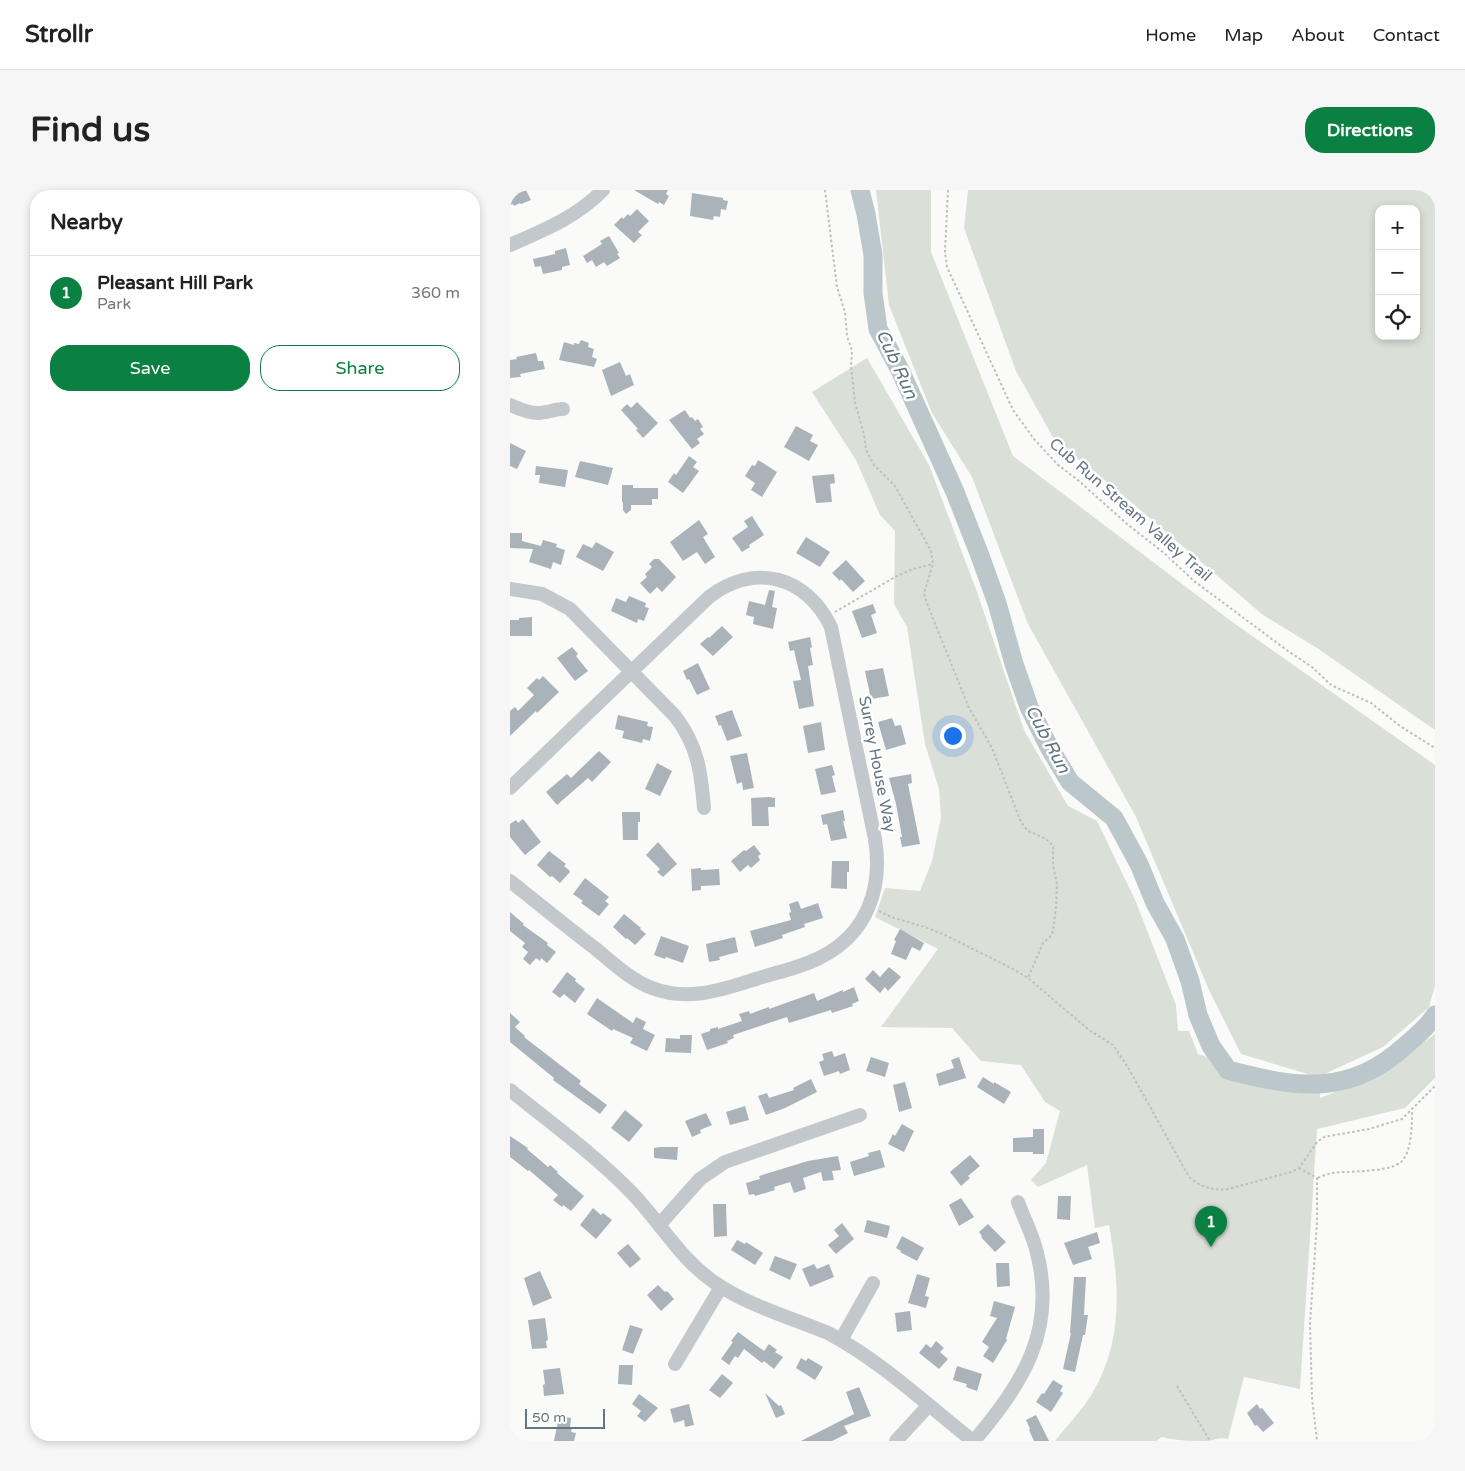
<!DOCTYPE html>
<html lang="en">
<head>
<meta charset="utf-8">
<style>
  body { margin:0; font-family:"Varela Round",sans-serif; background:#f6f6f6; color:#222 }
  .controls { position:absolute; right:15px; top:15px; display:grid; overflow:hidden; border-radius:10px; box-shadow:0 2px 8px #0003 }
  .controls button { width:45px; height:45px; display:grid; place-items:center; padding:0; border:0; border-bottom:1px solid #e0e0e0; background:#fff; color:#222; font:25px sans-serif }
  .scale { position:absolute; left:15px; bottom:12px; width:80px; box-sizing:border-box; padding-left:5px; border:2px solid #657683; border-top:0; font-size:14px; line-height:18px; white-space:nowrap; color:#657683; -webkit-text-stroke:4px #fff; paint-order:stroke }
  .you { position:absolute; left:442px; top:545px; width:18px; height:18px; margin:-12px; border:4px solid #fff; border-radius:50%; background:#1a73e8; box-shadow:0 0 0 8px #1a73e833 }
  .badge { display:grid; place-items:center; width:32px; height:32px; border-radius:50%; background:#0b8043; color:#fff; font-size:16px; font-weight:700 }
  .pin { position:absolute; translate:-50% -41px; filter:drop-shadow(0 1px 2px #0008) }
  .pin::after { content:''; position:absolute; top:26px; width:18px; height:15px; background:inherit; clip-path:polygon(0 0,100% 0,50% 100%) }
  .list { margin:0; padding:0; list-style:none }
  h2 { display:flex; justify-content:space-between; align-items:center; height:65px; margin:0; padding:0 20px; font-size:21px }
  h2 small { font-size:16px; font-weight:400; color:#767676 }
  .list li { display:grid; grid-template-columns:32px 1fr auto; gap:15px; align-items:center; box-sizing:border-box; height:75px; padding:0 20px; border-top:1px solid #e0e0e0 }
  .list b { display:block; font-size:19px; white-space:nowrap }
  .list p { margin:0; font-size:16px; white-space:nowrap; color:#767676 }
  .list em { font-size:16px; font-style:normal; color:#767676 }
  .actions { display:flex; gap:10px; padding:15px 20px }
  .actions a { flex:1; padding:11px 0; border:1px solid #0b8043; border-radius:20px; text-align:center; font-size:18px; color:#0b8043 }
  .actions .main { background:#0b8043; color:#fff }
  .icon { flex:none; width:28px; height:28px; fill:none; stroke:currentColor; stroke-width:2; stroke-linecap:round; stroke-linejoin:round }
  .map { position:relative; flex:none; width:925px; height:1251px; overflow:hidden; border-radius:20px }
  header { display:flex; align-items:center; gap:30px; box-sizing:border-box; height:70px; padding:0 25px; background:#fff; border-bottom:1px solid #e0e0e0 }
  header strong { font-size:24px }
  nav { display:flex; gap:28px; margin-inline-start:auto; font-size:18px }
  .intro { display:flex; align-items:center; justify-content:space-between; box-sizing:border-box; height:120px; padding:0 30px }
  h1 { margin:0; font-size:35px }
  .button { padding:12px 22px; border-radius:20px; background:#0b8043; color:#fff; font-size:18px; font-weight:700 }
  main { display:flex; gap:30px; padding:0 30px }
  aside { flex:1; background:#fff; border-radius:20px; box-shadow:0 2px 8px #0003 }
  .map>svg:first-child { display:block }
</style>
</head>
<body>
<header>
<strong>Strollr</strong>
<nav><a>Home</a><a>Map</a><a>About</a><a>Contact</a></nav>
</header>
<div class="intro"><h1>Find us</h1><a class="button">Directions</a></div>
<main>
<aside>
<h2>Nearby<small></small></h2>
<ul class="list">
<li><span class="badge">1</span><div><b>Pleasant Hill Park</b><p>Park</p></div><em>360 m</em></li>
</ul>
<div class="actions"><a class="main">Save</a><a>Share</a></div>
</aside>
<div class="map">
<svg width="925" height="1251" viewBox="0 0 925 1251">
  <rect width="100%" height="100%" fill="#fafaf8"/>
  <path fill="#dadfd7" fill-rule="evenodd" d="M366,0H421V62L503,266L721,431L925,575V796L919,817L873,857L808,887L731,864L699,800L626,627L518,434L462,287L422,223L379,115Z
    M458,0H925V540L807,458L753,425L607,300L545,251L506,181L454,38ZM869,19H906V146H869Z
    M357,168L419,275L467,402L514,540L558,616L587,631L626,712L666,815L668,841H679L688,864L798,901L810,897V908L871,884L925,844V888L895,918L807,939L790,1199L734,1187L718,1249C710,1247 705,1250 698,1251C683,1251 666,1251 652,1247L646,1251H545C557,1235 573,1220 583,1202C614,1149 609,1093 599,1035L585,1038L577,975L528,997L521,990L536,973L550,921L535,912L511,875L471,871L442,838L371,837L428,759L365,727L375,698L410,701L422,671L431,627L429,599L415,554L397,437L384,414L385,341L370,325L346,270L302,202Z"/>
  <g fill="none" stroke-linecap="round" stroke-linejoin="round">
    <path stroke="#bbc7cb" stroke-width="19" d="M350,0L356,24L363,65V103L368,139L390,180L445,302L469,363L487,413L504,474L519,517L539,557L560,592L604,628L629,674L645,713L665,749L680,791L688,825L701,856L718,880C786,898 840,907 896,855C906,846 918,837 925,825"/>
  </g>
  <path fill="#aab3b9" d="M0,0H16L21,10L11,14L10,13L4,16L3,14L0,15Z
    M124,0H158L156,4L159,6L154,15L149,12L148,14Z
    M182,3L213,8V10L218,11L216,20L211,19L210,27L204,26L203,30L180,26Z
    M127,19L139,31L128,42L132,45L124,53L104,35L112,27L113,29L118,24L120,26Z
    M99,46L109,63L107,64L110,68L97,76L94,72L86,77L82,70L77,73L73,66L92,54L90,51Z
    M56,58L60,75L52,77V80L33,84L31,76L25,77L23,69L45,64V61Z
    M71,150L79,153L78,157L84,159L82,167L87,169L84,177L49,170L54,152L64,155V153L69,154Z
    M26,163L28,171H33L35,179L10,184L11,187L0,188V170L7,169L6,167Z
    M110,172L116,186L120,184L124,195L101,206L92,180Z
    M127,212L148,233L133,248L126,240L128,239L111,220L117,214L121,218Z
    M175,220L180,228L182,227L185,231L188,229L193,237L190,239L194,244L187,249L190,253L182,259L159,230Z
    M286,236L303,245L300,251L308,255L299,271L274,257Z
    M0,253L16,261L7,279L0,276Z
    M179,266L187,272L183,277L189,281L173,303L158,292L164,283L166,285Z
    M248,270L267,282L252,307L241,300L245,293L235,286L242,275L245,276Z
    M70,271L103,278L98,295L65,287Z
    M26,276L58,280L55,297L29,293L30,285H25Z
    M324,284L325,293L320,294L322,312L306,313L302,286Z
    M112,295H123V298H148V309H142V315H121V320L116,324L113,320V312H112Z
    M242,326L254,345L239,355L240,357L232,362L222,348L238,337L234,331Z
    M189,330L198,344L193,347L205,367L195,374L187,362L173,371L160,352Z
    M0,343H12V351L31,356L33,350L47,354L46,357L55,360L51,375L43,372L41,379L19,372L23,359L0,358Z
    M296,347L320,362L310,377L286,363Z
    M86,352L104,362L93,381L66,367L73,354L82,358Z
    M144,369H149L166,387L152,402L147,397L140,404L130,393L137,387L135,384L142,377L139,374Z
    M336,370L355,391L343,402L331,389L330,391L322,383Z
    M259,400L265,401L262,417L267,418L263,439L243,434L244,427L236,425L239,411L255,415Z
    M119,406L136,413L135,417L139,418L134,431L128,429L127,433L101,421L106,408L116,412Z
    M363,414L366,423L361,425L367,443L352,448L342,421Z
    M22,427V446H0V430H9V428Z
    M212,436L223,447L203,466L190,454L198,447L199,448Z
    M300,447L302,457L300,458L303,475L298,476L304,516L289,519L283,491L291,490L284,460L280,461L278,452Z
    M62,457L68,464L66,466L78,481L65,491L47,468Z
    M188,473L200,499L187,505L179,489L177,490L173,481Z
    M373,478L379,506L361,509L355,481Z
    M33,486L49,502L27,523L26,521L0,546V521L5,517L8,521L24,505L17,498L27,488L29,490Z
    M222,520L232,546L217,551L211,535L209,536L205,526Z
    M108,525L138,532L137,536L143,537L140,551L133,549L132,553L112,548L114,541L105,539Z
    M382,528L385,536L391,535L396,554L376,560L368,532Z
    M311,532L315,560L298,563L293,536Z
    M89,561L101,572L82,592L78,588L47,615L36,602L57,584L61,588Z
    M237,563L244,598L233,600L232,592L227,594L220,566Z
    M147,573L162,581L150,606L135,599Z
    M322,575L325,585L322,586L326,602L311,605L305,579Z
    M401,584L402,593L398,594L410,654L392,657L390,647H392L386,614L379,588Z
    M259,607L265,608V617H258L259,636H242L241,608Z
    M333,620L335,631H333L337,648L321,651L317,634L313,635L311,625Z
    M112,622H130V632H128V650H113Z
    M13,629L31,652L15,665L0,647V634L6,630L8,633Z
    M148,652L167,674L153,687L147,682L150,679L136,665Z
    M244,655L251,664L248,666L250,670L241,678L238,675L230,682L221,671L234,660L236,661Z
    M39,661L56,674L54,676L59,680L60,682L50,693L42,686L40,687L27,675Z
    M322,671H339V682H337V699L321,698Z
    M191,678V680L209,679L210,695L191,696V700L182,701L181,679Z
    M75,688L99,707L95,711L99,714L89,726L71,713L73,711L63,704Z
    M288,711L291,719L308,713L313,728L294,734L295,737L272,745L273,748L245,757L240,741L281,730L279,723L281,722L279,714Z
    M0,722L14,734L13,735L38,753L37,755L46,762L37,773L31,768L30,771L26,768L20,775L13,769L18,762L12,757L15,753L0,741Z
    M114,724L131,738L130,739L136,744L125,755L117,748L116,749L103,737Z
    M390,739L414,753L410,761L402,757L396,770L381,764L386,751L384,750Z
    M151,746L179,756L173,773L156,767L155,769L144,765Z
    M225,747L228,762L209,767L210,770L199,772L196,754Z
    M379,777L391,787L378,801L375,797L370,803L355,789L363,780L370,787Z
    M57,782L66,789L65,791L75,799L65,813L54,804L50,808L42,802Z
    M344,797L349,811L342,814L343,816L322,823L321,820L279,833L277,827L223,845L224,848L217,851L218,853L197,860L191,844L200,841V839L208,837V839L232,831L229,824L239,821L240,824L259,817V819L304,803L307,811L333,800V802Z
    M87,808L123,833L126,827L136,832L133,839L145,845L137,861L120,853L123,848L103,839L102,841L77,824Z
    M0,823L10,832L5,837L15,846L14,847L71,891L69,894L97,915L90,924L43,890L44,888L0,852Z
    M170,845H182L181,863L155,862L156,848L170,849Z
    M322,861L324,867L335,863L340,880L330,884L329,881L314,886L309,872L314,870L312,864Z
    M361,867L379,873L375,887L356,881Z
    M449,867L456,888L429,896L426,884L444,878L441,870Z
    M473,887L484,894V892L501,902L494,914L467,897Z
    M301,889L307,902L275,918L256,925L248,906L257,903L259,908L284,900L283,898Z
    M395,892L402,918L389,922L383,895Z
    M235,916L239,930L220,935L216,922Z
    M115,920L133,935L119,952L101,938Z
    M196,923L202,935L190,940L191,943L182,947L175,931Z
    M392,934L404,941L394,962L378,954L383,944L385,946Z
    M523,939H534V964H523V962H503V948L523,947Z
    M0,946L18,958L17,959L38,977L40,975L48,982L47,983L74,1006L61,1021L53,1015L52,1017L43,1010L48,1005L19,980L18,981L0,967Z
    M150,957H168L167,970L144,968V958Z
    M370,960L375,977L344,986L340,972L359,966L358,963Z
    M460,965L470,976L458,986L460,988L451,996L440,982Z
    M328,966L331,980L322,981L324,990L313,991L311,982L293,988L296,999L284,1003L280,992L264,997L265,1000L245,1006L244,1004L239,1005L236,993L250,989L249,986L298,971Z
    M548,1006H561L560,1030L547,1029Z
    M451,1008L464,1027L449,1036L439,1015Z
    M203,1014H216L217,1046L204,1047Z
    M83,1018L91,1025L93,1023L102,1030L86,1049L70,1035Z
    M357,1030L380,1036L377,1048L354,1042Z
    M332,1033L344,1049L326,1064L318,1055L329,1046L324,1040Z
    M478,1034L496,1052L485,1062L471,1047L472,1046L469,1042Z
    M587,1042L590,1053L578,1057L582,1069L563,1075L554,1053Z
    M392,1046L414,1058L407,1071L390,1062L391,1061L386,1058Z
    M227,1050L235,1054L236,1052L253,1063L245,1075L221,1060Z
    M118,1054L131,1069L120,1078L107,1063Z
    M265,1066L287,1074L280,1090L259,1080Z
    M486,1073H499L500,1096L487,1097Z
    M304,1074L307,1079L319,1074L324,1087L300,1097L292,1079Z
    M30,1081L42,1108L23,1116L14,1088Z
    M407,1084L420,1088L415,1106L419,1107L416,1118L398,1113Z
    M564,1087H576L574,1125H578L575,1145H573L565,1182L553,1179L561,1143H560Z
    M148,1095L155,1102L157,1101L164,1109L151,1121L137,1105Z
    M484,1111L505,1117L496,1149L497,1150L483,1173L473,1166L479,1157L472,1152L487,1128L480,1126Z
    M400,1121L402,1140L387,1142L385,1123Z
    M35,1128L38,1150L36,1151L37,1158L22,1159L18,1130Z
    M120,1135L133,1139L123,1164L112,1160Z
    M228,1142L254,1161L259,1154L267,1160L265,1162L273,1167L264,1179L254,1171L252,1173L234,1159L228,1168L225,1166L219,1175L211,1169L223,1152L221,1151Z
    M426,1151L434,1158L430,1162L438,1169L429,1179L409,1163L416,1154L421,1158Z
    M291,1168L296,1171L298,1168L313,1177L305,1190L286,1178Z
    M109,1175H123L122,1195L108,1194Z
    M447,1176L472,1184L467,1201L456,1197L457,1194L443,1190Z
    M50,1178L54,1204L34,1206L33,1195L35,1194L33,1180Z
    M212,1184L223,1193L210,1208L199,1200Z
    M543,1190L553,1196L550,1201L553,1203L541,1222L526,1212L532,1203L534,1204Z
    M349,1197L361,1226L334,1236L338,1243L322,1251H291L344,1224L336,1202Z
    M255,1203L269,1216L271,1215L275,1224L266,1228Z
    M129,1204L148,1218L135,1232L127,1226L131,1221L122,1214Z
    M179,1214L184,1235L175,1237L174,1230L164,1233L160,1219Z
    M747,1214L750,1219L752,1218L764,1233L753,1242L747,1235L745,1236L737,1223Z
    M526,1225L539,1251H524L519,1240L520,1239L516,1230Z
    M49,1226L61,1228L60,1238H62L61,1242L66,1243L64,1251H44Z"/>
  <g fill="none" stroke-linecap="round" stroke-linejoin="round">
    <path stroke="#bbbfc2" stroke-width="2" stroke-dasharray="2.5 2.5" stroke-linecap="butt" d="M315,0L327,97L335,122L337,146L342,161L341,176L345,213L354,244L356,260L364,275L385,296L421,361L423,374L414,403L416,411L459,518L482,558L511,632L518,641L534,648L540,652L543,657V675L547,694L546,717L543,741L540,747L533,753L518,788
      M438,0L435,61L437,77L503,220L524,249L547,274L569,291L617,334L654,363L684,391L778,461L802,477L821,495L861,513L890,536L925,558
      M325,422L385,387L403,379L423,374
      M369,721L381,727L415,737L433,744L501,778L518,788L579,840L603,855L619,879L679,987C691,997 702,1001 718,999L781,982L789,978L807,952L814,947L859,939L892,929L925,896
      M789,978L807,988V1032L800,1133L802,1208L807,1251
      M808,988C817,983 827,982 838,982C850,981 881,981 891,972C902,962 902,934 902,920
      M667,1196L700,1251"/>
    <path stroke="#c3c8cc" stroke-width="14" d="M0,55C34,40 67,27 93,0
      M0,215C12,220 23,225 36,222C42,221 47,219 53,219
      M0,399L32,404L60,419L165,526C188,556 191,582 194,618
      M0,598L199,407C245,372 296,386 321,437L365,649C373,698 357,744 311,767C291,778 267,782 246,789C211,800 178,812 142,798C121,790 104,774 86,759C57,737 29,714 0,691
      M0,900C41,933 85,965 122,1003C150,1032 170,1069 204,1092C236,1115 282,1128 318,1143C371,1171 416,1214 463,1251
      M149,1035L190,989L215,972L350,925
      M331,1150L363,1093
      M165,1174L211,1097
      M386,1251L418,1216
      M464,1251C512,1194 547,1141 527,1063C523,1045 514,1029 508,1012"/>
  </g>
  <g text-anchor="middle" stroke-width="5" stroke-linejoin="round" paint-order="stroke">
    <g font-size="16" fill="#657683" stroke="#fff">
      <text transform="translate(621 319) rotate(41)" y="6">Cub Run Stream Valley Trail</text>
      <text transform="translate(368 574) rotate(79)" y="6">Surrey House Way</text>
    </g>
    <g font-size="18" font-style="italic" fill="#60757c" stroke="#fff">
      <text transform="translate(387 174) rotate(65)" y="6">Cub Run</text>
      <text transform="translate(538 549) rotate(62)" y="6">Cub Run</text>
    </g>
  </g>
</svg>
<div class="controls">
<button>+</button>
<button>−</button>
<button><svg class="icon" aria-label="locate" viewBox="0 0 24 24"><circle cx="12" cy="12" r="6"/><path d="M12 2v4M12 18v4M2 12h4M18 12h4"/></svg></button>
</div>
<div class="scale">50 m</div>
<div class="you"></div>
<div class="pin badge" style="left:701px;top:1057px">1</div>
</div>
</main>
</body>
</html>
